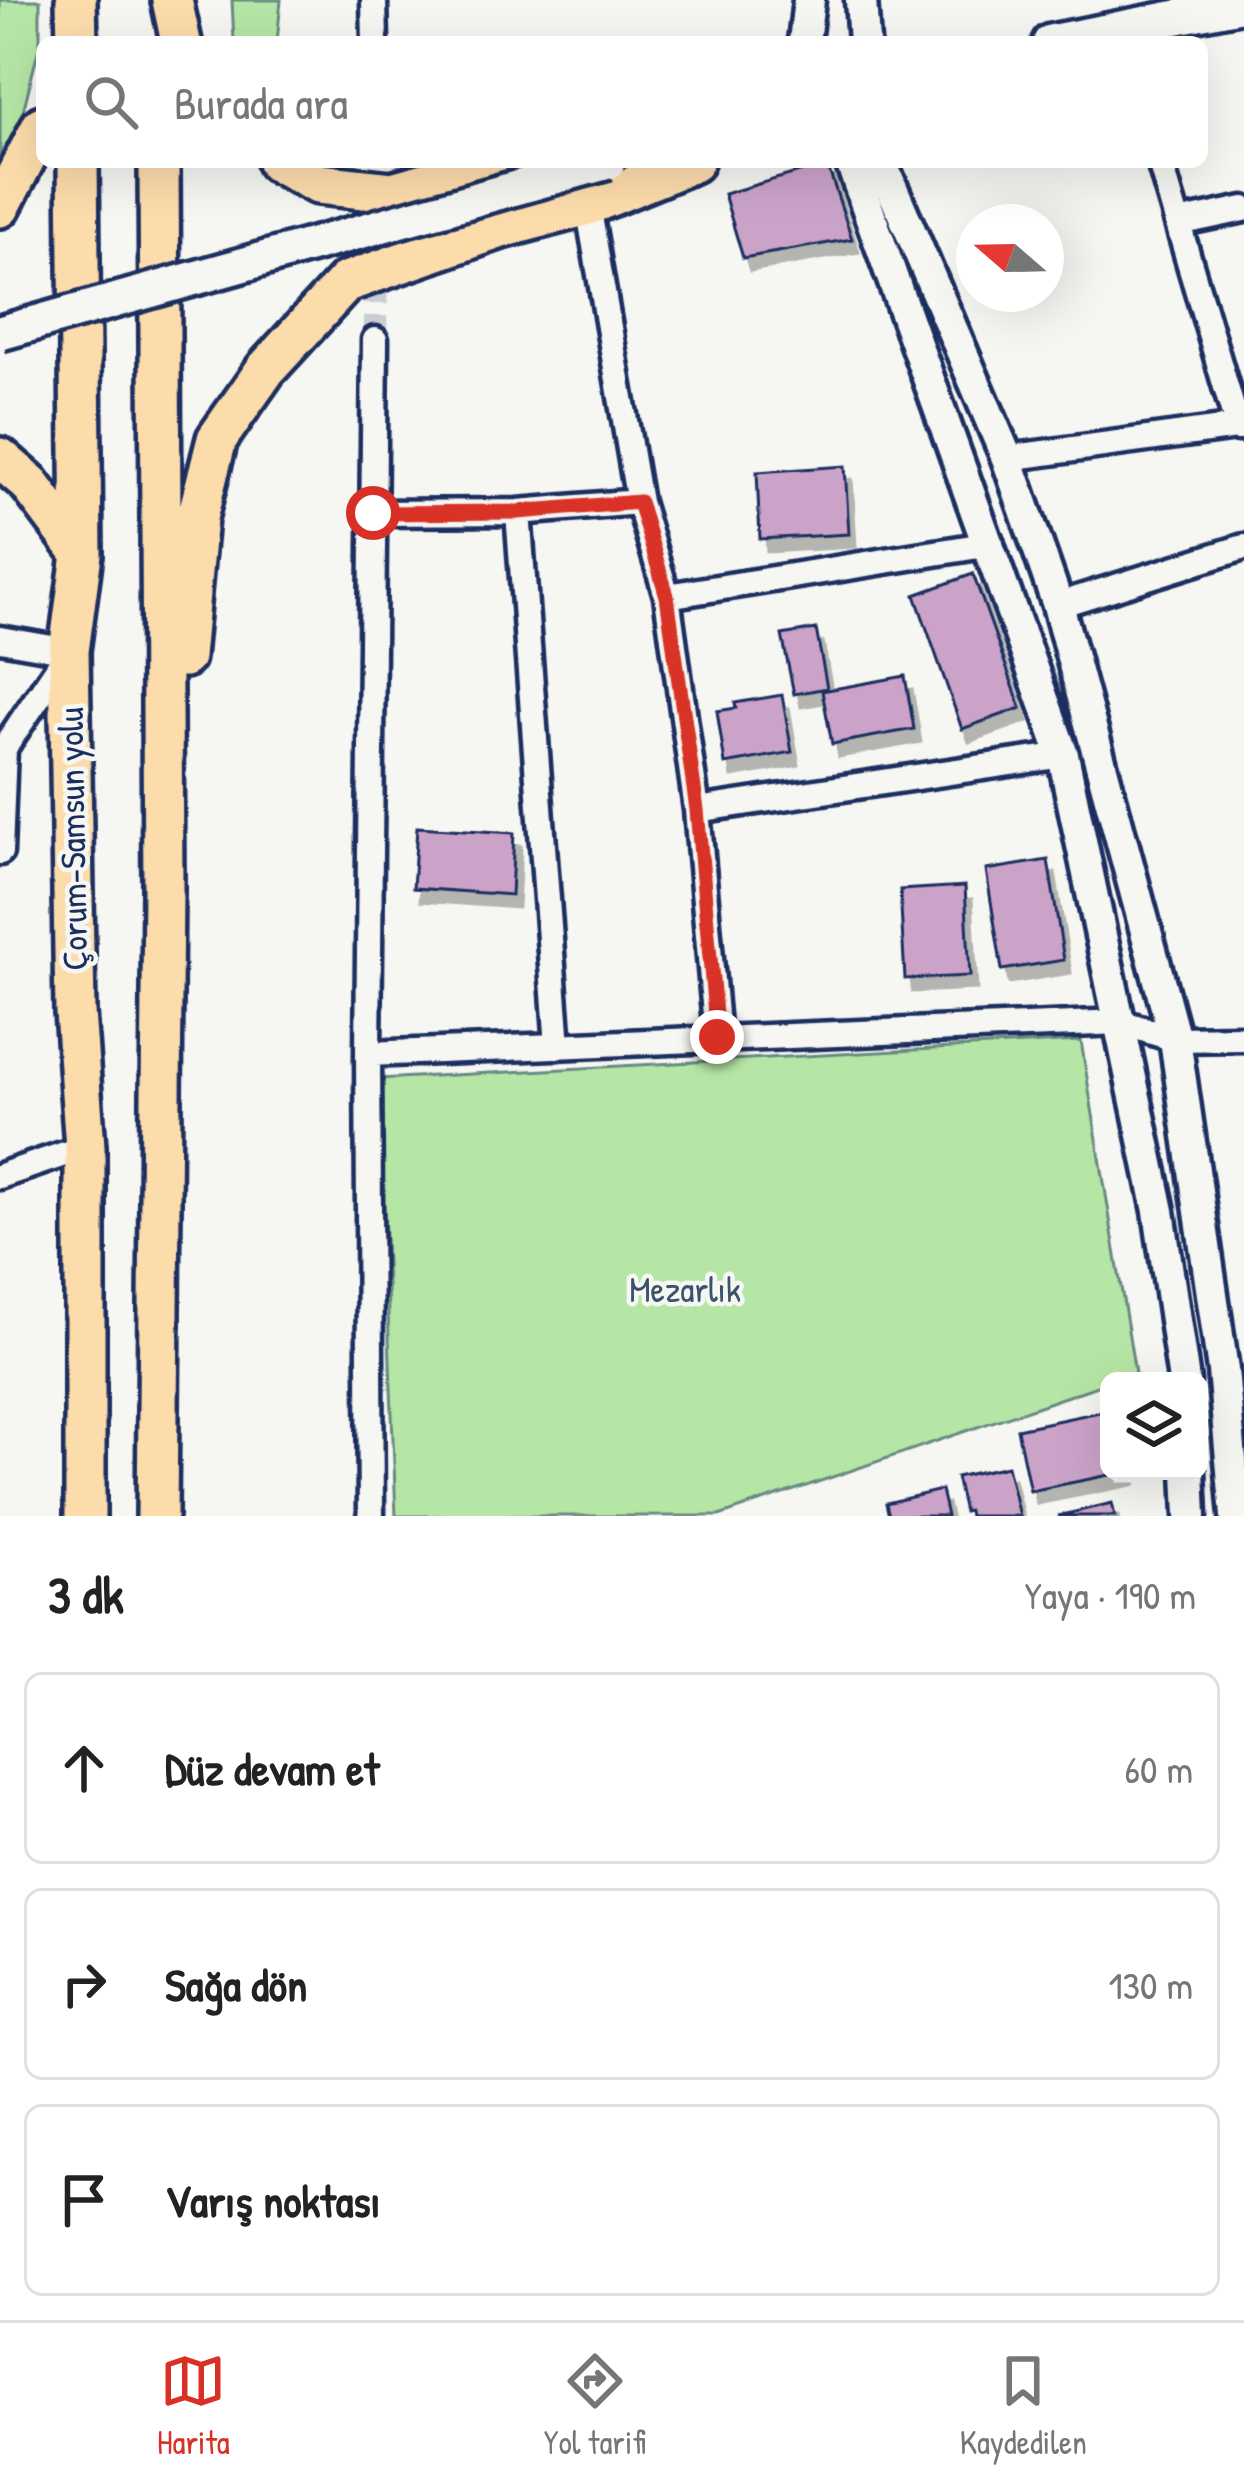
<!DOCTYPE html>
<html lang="tr">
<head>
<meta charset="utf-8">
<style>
  body { margin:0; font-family:"Patrick Hand",sans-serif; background:#f6f6f6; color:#222 }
  .controls { position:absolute; right:36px; bottom:36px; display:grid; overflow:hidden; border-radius:18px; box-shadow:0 12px 48px #0002 }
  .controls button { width:108px; height:108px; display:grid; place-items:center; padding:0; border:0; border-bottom:3px solid #e0e0e0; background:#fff; color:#222; font:60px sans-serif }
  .compass { position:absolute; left:956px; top:204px; width:108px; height:108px; border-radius:50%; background:#fff; box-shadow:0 12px 48px #0002; rotate:290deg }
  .stop { position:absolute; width:36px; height:36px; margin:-27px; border:9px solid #d93025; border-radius:50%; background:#fff }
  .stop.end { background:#d93025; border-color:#fff; box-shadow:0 3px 12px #0008 }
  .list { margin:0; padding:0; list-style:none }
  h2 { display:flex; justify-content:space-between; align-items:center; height:156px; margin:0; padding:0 48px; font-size:51px }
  h2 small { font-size:39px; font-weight:400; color:#767676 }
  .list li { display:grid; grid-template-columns:78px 1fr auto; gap:36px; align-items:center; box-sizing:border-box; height:192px; margin:0 24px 24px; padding:0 24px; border:3px solid #e0e0e0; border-radius:18px }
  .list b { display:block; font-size:45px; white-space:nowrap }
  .list em { font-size:39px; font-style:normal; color:#767676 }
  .icon { flex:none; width:66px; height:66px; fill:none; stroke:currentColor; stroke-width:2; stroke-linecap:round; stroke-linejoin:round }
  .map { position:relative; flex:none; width:1244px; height:1516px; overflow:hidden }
  .search { position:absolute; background:#fff; box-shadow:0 12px 48px #0002; left:36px; right:36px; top:36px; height:132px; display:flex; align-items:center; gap:30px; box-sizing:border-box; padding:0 42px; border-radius:18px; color:#767676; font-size:45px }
  .sheet { height:804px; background:#fff }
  nav { display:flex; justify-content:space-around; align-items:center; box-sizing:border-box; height:168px; border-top:3px solid #e0e0e0; background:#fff; font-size:33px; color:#767676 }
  nav a { display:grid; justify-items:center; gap:6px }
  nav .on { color:#d93025 }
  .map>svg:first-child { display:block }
</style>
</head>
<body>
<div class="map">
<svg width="1244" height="1516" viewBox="0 0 1244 1516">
  <defs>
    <filter id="shadow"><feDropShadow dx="7" dy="13" stdDeviation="0" flood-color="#0004"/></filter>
  </defs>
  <rect width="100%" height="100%" fill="#f6f6f2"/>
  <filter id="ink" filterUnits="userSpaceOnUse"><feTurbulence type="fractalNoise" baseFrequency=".00833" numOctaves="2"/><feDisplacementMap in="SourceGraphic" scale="24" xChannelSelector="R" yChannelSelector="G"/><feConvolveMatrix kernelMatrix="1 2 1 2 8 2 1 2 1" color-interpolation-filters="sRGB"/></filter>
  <g filter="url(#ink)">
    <path fill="#b6e6a5" stroke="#688a82" stroke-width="3" d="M0,0H40V43L12,156H0Z
      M232,0H281L277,42H234Z
      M1081,1041L1135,1373L719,1516H396L379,1079Z"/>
    <path fill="#cba3c9" stroke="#1b2f5e" stroke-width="3" filter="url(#shadow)" d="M827,164L852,239L743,258L724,194Z
      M845,466L849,534L760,539L757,472Z
      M973,574L1021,708L962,729L915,595Z
      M816,629L827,688L794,694L782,635Z
      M905,676L914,729L832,744L822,691Z
      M782,695L792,752L725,764L717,711L736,708L735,703Z
      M417,827L514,833L511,895L413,888Z
      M1048,860L1064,960L1002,970L986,870Z
      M965,886L970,976L905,979L900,890Z
      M1109,1410V1471H1130L1030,1491L1017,1429Z
      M1007,1466L1019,1516H969L968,1511L964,1512L956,1477Z
      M941,1490L947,1516H889L886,1503Z
      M1112,1503L1115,1516H1058Z"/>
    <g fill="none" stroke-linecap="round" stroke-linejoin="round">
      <path stroke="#caced4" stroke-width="24" stroke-dasharray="24 12" stroke-linecap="butt" d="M375,340L377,162"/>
      <g stroke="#1b2f5e" stroke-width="33">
        <path id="minor" d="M374,0L375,42
          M1160,162L1238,428
          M588,205L639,502L667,596L697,810L717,1037
          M1178,223L1244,209
          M1007,458L1244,426
          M518,512L558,1046
          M373,513L518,512L639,502
          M667,596L991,544
          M1058,605L1244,547
          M0,639L69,651L4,748L0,852
          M697,810L1063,755
          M368,1054L1120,1022L1175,1039L1244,1038
          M0,1176L85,1147
          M371,1516L368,1054L375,340"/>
      </g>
      <g stroke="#1b2f5e" stroke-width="39">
        <path id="tertiary" d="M861,0L864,42
          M804,42L809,0
          M851,162L1063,755L1159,1211L1184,1381
          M881,162L1007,458L1058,605L1175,1039L1223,1370L1236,1516
          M1189,1471L1191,1516"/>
      </g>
      <g stroke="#1b2f5e" stroke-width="42">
        <path id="secondary" d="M1050,42L1244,4"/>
      </g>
      <g stroke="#1b2f5e" stroke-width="48">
        <path id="trunk" d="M76,0L77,42
          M172,0L181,42
          M78,162L82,554L69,651L75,1012L85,1147V1516
          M277,162L318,184L392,192L501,162
          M0,207L42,126
          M0,458L29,483L82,554
          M184,657L197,518L217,439L266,369L346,282L498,229L588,205L693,162
          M157,1516L163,889L159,162"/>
      </g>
      <use href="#minor" stroke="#f6f6f2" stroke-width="24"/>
      <use href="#tertiary" stroke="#f6f6f2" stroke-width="30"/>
      <use href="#secondary" stroke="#f6f6f2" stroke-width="33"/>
      <use href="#trunk" stroke="#fddcac" stroke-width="39"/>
      <g stroke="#1b2f5e" stroke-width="42" stroke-linecap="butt">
        <path id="secondary-bridge" d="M0,333L608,162"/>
      </g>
      <use href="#secondary-bridge" stroke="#f6f6f2" stroke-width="33"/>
    </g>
  </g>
  <g fill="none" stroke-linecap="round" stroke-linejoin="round" filter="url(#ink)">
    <path stroke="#d93025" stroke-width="15" d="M373,513L518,512L639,502L667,596L697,810L717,1037"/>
  </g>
  <g text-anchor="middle" stroke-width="9" stroke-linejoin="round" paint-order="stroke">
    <g font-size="36" fill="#1b2f5e" stroke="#f6f6f2">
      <text transform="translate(72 839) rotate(-91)" y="13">Çorum-Samsun yolu</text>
    </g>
    <g font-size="36" fill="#3a546c" stroke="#f6f6f2">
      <text x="685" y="1302">Mezarlık</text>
    </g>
  </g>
</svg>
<div class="controls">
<button><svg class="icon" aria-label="layers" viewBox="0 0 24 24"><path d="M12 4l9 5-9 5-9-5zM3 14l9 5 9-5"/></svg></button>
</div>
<svg class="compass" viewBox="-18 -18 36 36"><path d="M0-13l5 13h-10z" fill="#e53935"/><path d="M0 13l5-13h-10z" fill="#767676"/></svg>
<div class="stop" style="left:373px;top:513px"></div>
<div class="stop end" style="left:717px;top:1037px"></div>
<div class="search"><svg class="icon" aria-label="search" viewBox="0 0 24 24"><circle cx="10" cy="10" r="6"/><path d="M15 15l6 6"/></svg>Burada ara</div>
</div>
<section class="sheet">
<h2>3 dk<small>Yaya · 190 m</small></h2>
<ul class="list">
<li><svg class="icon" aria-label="ahead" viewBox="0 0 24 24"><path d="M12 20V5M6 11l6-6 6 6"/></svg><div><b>Düz devam et</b></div><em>60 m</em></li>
<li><svg class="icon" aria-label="right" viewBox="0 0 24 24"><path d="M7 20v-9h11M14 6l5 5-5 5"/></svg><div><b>Sağa dön</b></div><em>130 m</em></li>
<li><svg class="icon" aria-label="arrive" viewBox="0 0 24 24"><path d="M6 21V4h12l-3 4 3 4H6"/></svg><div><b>Varış noktası</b></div></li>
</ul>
</section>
<nav>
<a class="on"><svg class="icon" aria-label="map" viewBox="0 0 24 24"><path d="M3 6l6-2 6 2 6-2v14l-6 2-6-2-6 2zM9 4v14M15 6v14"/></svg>Harita</a>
<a><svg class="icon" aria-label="directions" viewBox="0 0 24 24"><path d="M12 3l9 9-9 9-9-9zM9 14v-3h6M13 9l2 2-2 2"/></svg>Yol tarifi</a>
<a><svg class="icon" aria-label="saved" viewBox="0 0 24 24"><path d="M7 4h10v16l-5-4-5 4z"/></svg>Kaydedilen</a>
</nav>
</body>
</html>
